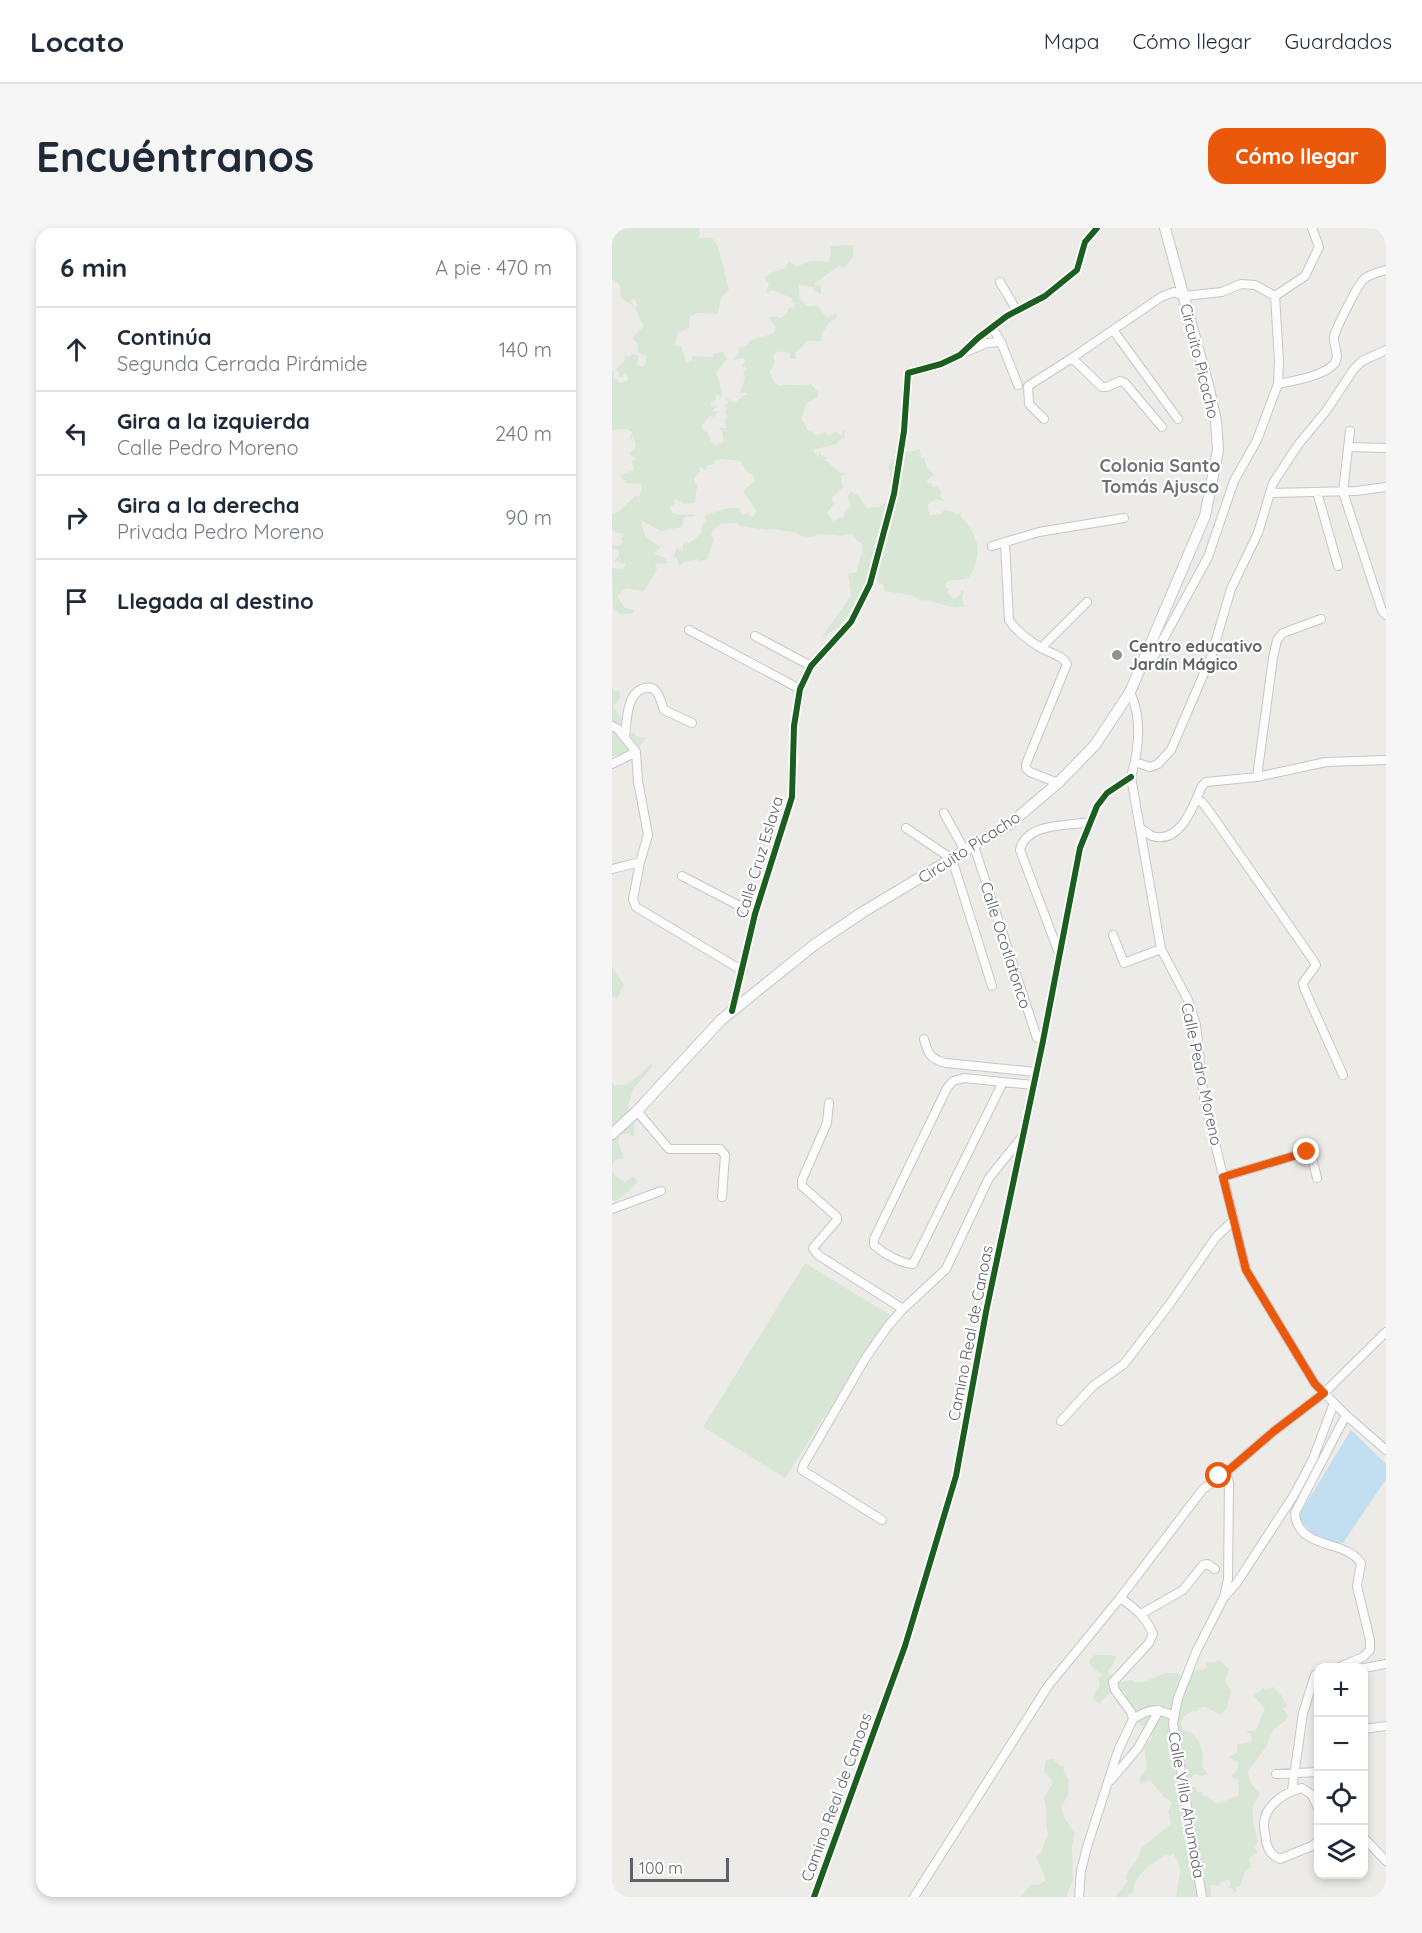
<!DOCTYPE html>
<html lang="es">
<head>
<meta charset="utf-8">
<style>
  body { margin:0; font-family:Quicksand,sans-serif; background:#f6f6f7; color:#1f2937 }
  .controls { position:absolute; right:18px; bottom:18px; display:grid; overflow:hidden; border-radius:12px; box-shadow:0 3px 9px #0003 }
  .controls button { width:54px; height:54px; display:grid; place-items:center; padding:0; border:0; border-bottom:2px solid #e0e1e3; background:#fff; color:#1f2937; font:30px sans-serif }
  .scale { position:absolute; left:18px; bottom:15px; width:99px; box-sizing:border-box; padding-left:6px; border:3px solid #5e6165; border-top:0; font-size:16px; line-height:21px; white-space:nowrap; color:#5e6165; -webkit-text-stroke:4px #fff; paint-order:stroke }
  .stop { position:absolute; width:18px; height:18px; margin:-14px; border:4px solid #ea580c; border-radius:50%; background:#fff }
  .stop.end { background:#ea580c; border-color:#fff; box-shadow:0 2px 6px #0008 }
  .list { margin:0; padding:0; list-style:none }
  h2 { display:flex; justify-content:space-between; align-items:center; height:78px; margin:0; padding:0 24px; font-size:26px }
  h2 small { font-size:20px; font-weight:400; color:#747a83 }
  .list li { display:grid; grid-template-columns:39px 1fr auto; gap:18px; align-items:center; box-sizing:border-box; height:84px; padding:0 24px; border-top:2px solid #e0e1e3 }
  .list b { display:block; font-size:22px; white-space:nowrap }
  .list p { margin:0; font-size:20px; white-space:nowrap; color:#747a83 }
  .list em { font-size:20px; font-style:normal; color:#747a83 }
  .icon { flex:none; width:33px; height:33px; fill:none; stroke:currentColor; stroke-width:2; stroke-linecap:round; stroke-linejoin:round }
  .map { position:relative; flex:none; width:774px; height:1669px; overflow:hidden; border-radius:18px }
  header { display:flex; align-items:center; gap:36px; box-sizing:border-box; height:84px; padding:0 30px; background:#fff; border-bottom:2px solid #e0e1e3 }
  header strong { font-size:28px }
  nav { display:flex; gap:33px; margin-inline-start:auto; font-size:21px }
  .intro { display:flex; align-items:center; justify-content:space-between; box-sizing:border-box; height:144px; padding:0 36px }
  h1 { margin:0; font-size:42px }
  .button { padding:15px 27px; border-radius:18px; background:#ea580c; color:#fff; font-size:21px; font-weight:700 }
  main { display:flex; gap:36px; padding:0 36px }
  aside { flex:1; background:#fff; border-radius:18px; box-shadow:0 3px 9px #0003 }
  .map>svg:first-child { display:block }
</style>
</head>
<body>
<header>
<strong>Locato</strong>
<nav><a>Mapa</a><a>Cómo llegar</a><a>Guardados</a></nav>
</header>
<div class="intro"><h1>Encuéntranos</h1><a class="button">Cómo llegar</a></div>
<main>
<aside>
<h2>6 min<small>A pie · 470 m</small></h2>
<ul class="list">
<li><svg class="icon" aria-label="ahead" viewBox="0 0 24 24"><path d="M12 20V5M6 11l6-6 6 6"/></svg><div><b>Continúa</b><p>Segunda Cerrada Pirámide</p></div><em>140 m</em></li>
<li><svg class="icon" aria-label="left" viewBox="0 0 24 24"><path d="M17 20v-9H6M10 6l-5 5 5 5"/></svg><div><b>Gira a la izquierda</b><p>Calle Pedro Moreno</p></div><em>240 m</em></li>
<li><svg class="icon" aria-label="right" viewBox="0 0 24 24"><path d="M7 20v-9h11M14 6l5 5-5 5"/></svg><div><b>Gira a la derecha</b><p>Privada Pedro Moreno</p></div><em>90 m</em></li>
<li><svg class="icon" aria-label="arrive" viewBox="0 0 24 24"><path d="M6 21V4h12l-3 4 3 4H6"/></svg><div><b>Llegada al destino</b></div></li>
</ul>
</aside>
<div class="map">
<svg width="774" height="1669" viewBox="0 0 774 1669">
  <rect width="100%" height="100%" fill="#edebe8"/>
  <path fill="#d8e7d5" d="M0,0H87L88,6L86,10H100L106,18L117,62L109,70L106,86L85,85L78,89L77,100L65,106L63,117L67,119L69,117L74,134L79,133L81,128L101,129V126L111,124L115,131L104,144L110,163L109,169L104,166V172L98,176L100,179L106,177L100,183L106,184L102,189L98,188L90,197L91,202L96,205L99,214L103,217L112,214L110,203L107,200H114L113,191L115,190L113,184L115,180L112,178L116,175L114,169L122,175L136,165H128L133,150L131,145L135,140L130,138L134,132L130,130L119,133L127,125V120L135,117L138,113L162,105L164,99L157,90L161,88L169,90L175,85L177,80L182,79L183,76L179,73L181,71L161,62L154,65L157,56L152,50L161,44L173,40L177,33L186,39C194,32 205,32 216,35L219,27L218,18L241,17V29L232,40L228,38C218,43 211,50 202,56L204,58L209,57V66L201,62V59L187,57L188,72L197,79L205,77L214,89L225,86L224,91L218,93L210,106L209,113H196L183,125L184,131H178V125L166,123L161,127L163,134L158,144L162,154L168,158C179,155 188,159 199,156L207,165L205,170L194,175L190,191L196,203L202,204V207L211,206L212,203L218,208L223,203L230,209L231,201L233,203L232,209L224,216L201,222L206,229L207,223L211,229H216L213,232L229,245H233L229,249L231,259L220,270L222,276L215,285L221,293L232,289V284L239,278L236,269L238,263L247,268L254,280L267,279L277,272L280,261L277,252L281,253L276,239L282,230L292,223L295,224L308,221L309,230H312L316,241L322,246L314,254L320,256L321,259L324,258L330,263L328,268L333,274L324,271L316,276V281L318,287L329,286L332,282L340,283L346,287L349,284V289C362,302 370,317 363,336C362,340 360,346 357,349C352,354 342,350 335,354L333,361L338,360L335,364L342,371L348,367L349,362L352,363L350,368L352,379L344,380L314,372L310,373L299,367L272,363V357L262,353L260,355H254L248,364L249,373L253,377L242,380L226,400L210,409L239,367L236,346L244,344L251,321L249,314H246L240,306L228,308L207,306L199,309L189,308L185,305L159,301L155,302L128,298L126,295C112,295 105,294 99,307L102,311L95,331L85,334L86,331L72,334L67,338L65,330L59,329L62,328L65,319L67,322H71V316L77,315L89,306L90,297L95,294L92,288C104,284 117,277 129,281L127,283L131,287L138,284L137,288L142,289L144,283L131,263L143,253L141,247L135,244L128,233L107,231L102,233L101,237H96L94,243L87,239L88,243L82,251L85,258L83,275L73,276L63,271L62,278H58L60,285L67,287L81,286L83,288L73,289L71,291L70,299L49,303L30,293C31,310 37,312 49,319L42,326L53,330L56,335L43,336L45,342L32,363L14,360L5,368L13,380L22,382V385L9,387L1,380L0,340L11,341L14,336L2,333L7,327V322L0,321V317L7,318L11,314L9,312L12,306L5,305L0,301V286L6,284L23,268L27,269L30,259L28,256L14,255L8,247L22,242L20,233L25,231L17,226L24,218L21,208L17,214L20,204C12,199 8,202 0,202V143H2L1,148L8,155L16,152L14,145L9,149H6L7,145L4,141L13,132L12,127L17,129L20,126L27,127L25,137L32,139L35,128L26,124C27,116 26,115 20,110L32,98C27,92 27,86 23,81L25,77L23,71H19L21,78L9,70L8,58L2,52H0Z
    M0,460L2,463H7L8,470L1,479L10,490L7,500L15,508L23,504V508L34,510C26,520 24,528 15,536L5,527L0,528Z
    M0,739L12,757L5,770L0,768Z
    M39,836L40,839L21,861L16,878V881L24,882L26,890L22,896V908L16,905L8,907L6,914L12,930L2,933L0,940V854L2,857C20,859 27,846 39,836Z
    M0,942L4,949L13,954L21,948L26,954L17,963L4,973L0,972Z
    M193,1035L278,1087L173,1250L91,1199Z
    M483,1427H499L504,1429L501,1438L496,1442L497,1447L505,1448L510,1454L519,1452C536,1463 549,1433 574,1450L587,1441L591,1442L595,1439L594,1435L598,1434L601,1435L607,1432L617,1441L613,1453L619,1463L615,1480L608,1487L593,1479L585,1480V1484L581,1483L572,1488L569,1494L571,1502C588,1504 593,1525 590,1539L596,1546L590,1548L583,1546L578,1551V1558L584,1560V1563L588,1565L590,1563V1567L598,1570L605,1576L627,1567L626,1552L618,1548L624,1544L627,1535L617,1529L625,1525V1516L639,1514L640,1510L638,1505H634L636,1503L644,1502C647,1495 649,1489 653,1481L640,1466L648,1464L650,1460L655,1461L661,1459L669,1467L675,1478L671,1481L676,1487L673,1493L662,1501L656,1512L655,1518L636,1543L638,1554L648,1566C646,1571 642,1574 641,1579C640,1586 643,1607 646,1613L642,1620L646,1624L637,1630L639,1639L633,1644L628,1658L624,1659L625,1663L620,1665L622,1661L616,1660L619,1656L617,1651L607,1655L608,1658L598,1657L599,1669H564L568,1643L566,1633L561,1626L559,1628L553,1627C540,1635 522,1647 521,1664L515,1669H503L516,1653L513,1649L516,1643L527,1629L529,1620L557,1598L559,1594L556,1584L560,1574L552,1569L538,1552L528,1556V1549L535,1541L532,1517L540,1510L537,1499L529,1498L527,1495L521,1496L513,1464L502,1462L489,1473V1477L481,1470L484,1462L488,1458L486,1450L491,1448L479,1438L477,1432Z
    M441,1531L449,1538H453L451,1543L457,1552L456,1556L457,1566L449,1579L452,1589L463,1606L460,1617L461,1653L454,1669H409L418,1657L428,1656L434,1652L424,1629L428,1626L436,1607C432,1593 436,1583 432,1570L440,1556L439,1551L432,1544L434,1532Z"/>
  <path fill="#c2def1" d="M739,1202L774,1236V1251L731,1315C708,1314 700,1307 686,1289Z"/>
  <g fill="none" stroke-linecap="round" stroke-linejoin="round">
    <g stroke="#c7c7c7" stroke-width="10">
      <path id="minor" d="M388,54L405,83
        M663,68L693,48L707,19L700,0
        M380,99L389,114L406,157
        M501,102L566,191
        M356,123L375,115L389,114
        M460,130L490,159H495L508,153L513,155L550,199
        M666,156C681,153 712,148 722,136C729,128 721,118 722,109C724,100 746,56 752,51C758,46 767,44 774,42
        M432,191L417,176L416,158L460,130L549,69L562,64L572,68L610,64L629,56L643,57L663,68
        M738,203L731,264L770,383L774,387
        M736,219L774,220
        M705,264L726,338
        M658,265L744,263L774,259
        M393,315L397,392C404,403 419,414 431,421C439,425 451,428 455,436L414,536V540L418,544L446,555
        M380,318L427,304L512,290
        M77,402L188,461
        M143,408L199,438
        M429,420L475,374
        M530,434L536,436L541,430L596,329L622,253L645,212L666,156L667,133L663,68
        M518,464C531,491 527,521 519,549L549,721L576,772L584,797L592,870L634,1042L703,1156L734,1187L774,1222
        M0,498L6,501L24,524L26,553L36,607L28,634L21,671L24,679L131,743
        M13,509C15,493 14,464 33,460C47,457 48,473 52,482L80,495
        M523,534L538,539L546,536L559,522L599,429L619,361L646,305L661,255L686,217L714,183L742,141L750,133L774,122
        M0,536L24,524
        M645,549L661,430L665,412L671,405L709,391
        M584,572L590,574L602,590L701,732L704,737L691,755L692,760L731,847
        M332,585L353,623
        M294,600L340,631L380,758
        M528,600C532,602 536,606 540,608C569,617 582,576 590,558L594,554L645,549L714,534L774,532
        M362,618L425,810L431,813
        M0,641L28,634
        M70,648L143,686
        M501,707L512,735L549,721
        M447,725L408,622C414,594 457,598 478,594
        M120,783L143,686L180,569L182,498L188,461L199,438L239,394L258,356L282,266L292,203L296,145L329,136L348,127L366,110L395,88L433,68L465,42L473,14L485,0
        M312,811C316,826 318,831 334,835L424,844
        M391,854L301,1036C288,1035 272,1026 262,1017V1011L335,860L341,853L352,850L421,857
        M217,875L215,895L190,952V958L225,989V992L201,1020L206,1027L291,1081
        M25,883L57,921H108L113,927L110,969
        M611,949L695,924L699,926L705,950
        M0,981L49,963
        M449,1193L481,1158L512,1136L557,1077L604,1009L621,993
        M270,1292L190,1242L192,1236L253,1131L276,1098L291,1081L334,1041L377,950L410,909
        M612,1369L624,1356L682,1267L701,1231L722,1175
        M529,1386L571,1362L591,1337L595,1336L603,1341
        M725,1440L751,1429L758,1422V1412L745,1358L749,1335C732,1310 686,1323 683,1285L734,1187
        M752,1440L774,1436
        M521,1491C539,1480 542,1480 562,1488
        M752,1501L774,1498
        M664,1546L706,1544
        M498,1553L526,1520L547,1482
        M680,1562L691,1485L703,1447L706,1446
        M706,1580L700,1567L690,1560C673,1564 651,1578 652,1598C652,1603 654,1608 654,1613C656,1622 659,1627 668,1631L700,1618L706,1613
        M752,1610L774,1633
        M202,1669L293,1418L344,1248L374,1084L431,813L468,620L485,578L495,565L519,549
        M302,1669L436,1458L508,1370L591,1261L611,1247L661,1204L712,1165L774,1104
        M467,1669L469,1643L475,1619L506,1523L521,1491L519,1484L503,1462L501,1454L537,1415L541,1406C534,1389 523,1380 508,1370
        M590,1669L561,1495L566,1470L584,1424L612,1369L616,1351L617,1255L616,1251L611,1247"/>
    </g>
    <g stroke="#c7c7c7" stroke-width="12">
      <path id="secondary" d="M0,906L25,883L109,792L202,717L251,684L399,595L446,555L483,517L518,464L593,288L606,222L604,193L597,161L553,0"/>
    </g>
    <use href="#minor" stroke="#fcfcfc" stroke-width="8"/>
    <use href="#secondary" stroke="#fcfcfc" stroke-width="10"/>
    <g stroke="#fff" stroke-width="10">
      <path id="cycleway" d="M120,783L143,686L180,569L182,498L188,461L199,438L239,394L258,356L282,266L292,203L296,145L329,136L348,127L366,110L395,88L433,68L465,42L473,14L485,0
        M202,1669L293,1418L344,1248L374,1084L431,813L468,620L485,578L495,565L519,549"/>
    </g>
    <use href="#cycleway" stroke="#1b5e20" stroke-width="6"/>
  </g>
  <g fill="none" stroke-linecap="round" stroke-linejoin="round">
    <path stroke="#ea580c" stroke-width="8" d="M607,1248L611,1247L661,1204L712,1165L703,1156L634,1042L611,949L695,924"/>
  </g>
  <circle fill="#909193" stroke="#fff" stroke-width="2" cx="505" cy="427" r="6"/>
  <g text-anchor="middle" stroke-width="4.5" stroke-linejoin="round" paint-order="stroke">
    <g font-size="16" fill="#5e6165" stroke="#fff">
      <text transform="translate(588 133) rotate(76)" y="6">Circuito Picacho</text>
      <text transform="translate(357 619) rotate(-33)" y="6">Circuito Picacho</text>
      <text transform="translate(147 629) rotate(-73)" y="6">Calle Cruz Eslava</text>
      <text transform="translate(394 717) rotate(72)" y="6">Calle Ocotlatonco</text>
      <text transform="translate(590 846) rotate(78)" y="6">Calle Pedro Moreno</text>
      <text transform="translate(358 1105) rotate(-79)" y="6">Camino Real de Canoas</text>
      <text transform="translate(224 1569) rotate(-70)" y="6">Camino Real de Canoas</text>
      <text transform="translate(575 1577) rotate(80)" y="6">Calle Villa Ahumada</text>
    </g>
    <g font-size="16" font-weight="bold" fill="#5e6165" stroke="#fff" text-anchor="start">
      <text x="517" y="424">Centro educativo<tspan x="517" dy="18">Jardín Mágico</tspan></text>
    </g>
    <g font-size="18" font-weight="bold" fill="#6f7377" stroke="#fff">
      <text x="548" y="244">Colonia Santo<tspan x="548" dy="21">Tomás Ajusco</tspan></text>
    </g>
  </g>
</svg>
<div class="controls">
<button>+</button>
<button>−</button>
<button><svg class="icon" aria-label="locate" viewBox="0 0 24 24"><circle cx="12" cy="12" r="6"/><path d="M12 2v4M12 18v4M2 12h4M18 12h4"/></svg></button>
<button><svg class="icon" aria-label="layers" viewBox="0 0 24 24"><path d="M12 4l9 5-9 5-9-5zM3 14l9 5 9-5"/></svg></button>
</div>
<div class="scale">100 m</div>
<div class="stop" style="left:607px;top:1248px"></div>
<div class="stop end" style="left:695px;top:924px"></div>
</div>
</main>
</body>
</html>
